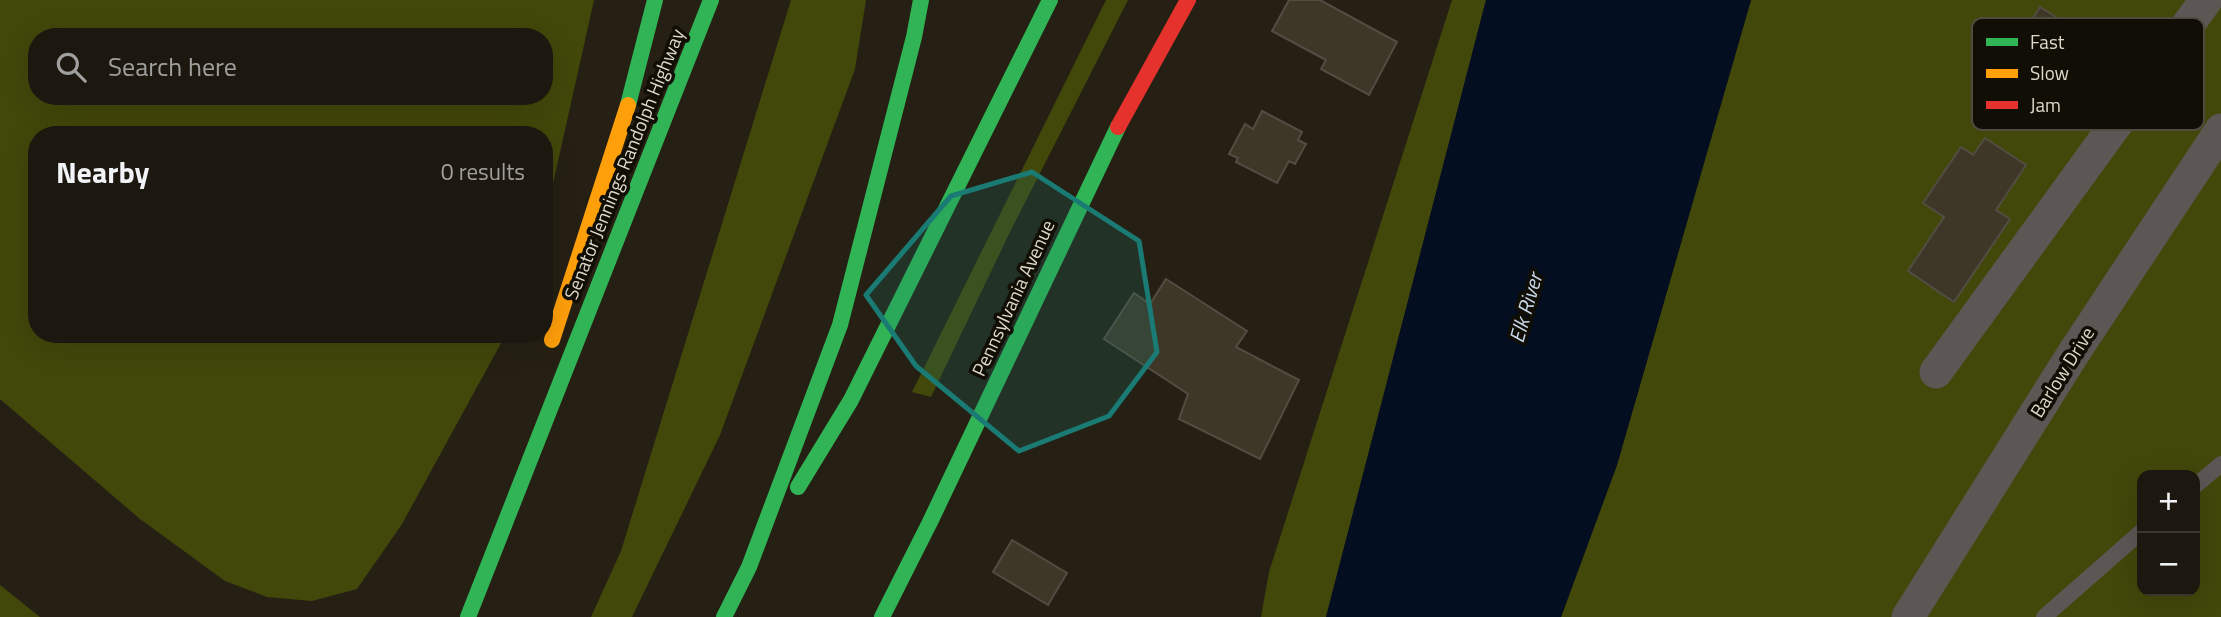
<!DOCTYPE html>
<html lang="en">
<head>
<meta charset="utf-8">
<style>
  body { margin:0; font-family:"Titillium Web",sans-serif; background:#252118; color:#f1f3f6 }
  .controls { position:absolute; right:21px; bottom:21px; display:grid; overflow:hidden; border-radius:14px; box-shadow:0 7px 28px #0002 }
  .controls button { width:63px; height:63px; display:grid; place-items:center; padding:0; border:0; border-bottom:2px solid #3a372f; background:#1c180f; color:#f1f3f6; font:35px sans-serif }
  .list { margin:0; padding:0; list-style:none }
  h2 { display:flex; justify-content:space-between; align-items:center; height:91px; margin:0; padding:0 28px; font-size:30px }
  h2 small { font-size:23px; font-weight:400; color:#a0a09e }
  .icon { flex:none; width:38px; height:38px; fill:none; stroke:currentColor; stroke-width:2; stroke-linecap:round; stroke-linejoin:round }
  .map { position:relative; flex:none; width:2221px; height:617px; overflow:hidden }
  .search { position:absolute; background:#1c180f; box-shadow:0 7px 28px #0002; left:28px; top:28px; width:525px; height:77px; display:flex; align-items:center; gap:18px; box-sizing:border-box; padding:0 24px; border-radius:28px; color:#a0a09e; font-size:26px }
  .panel { position:absolute; background:#1c180f; box-shadow:0 7px 28px #0002; left:28px; top:126px; width:525px; height:217px; border-radius:28px }
  .map>svg:first-child { display:block }
</style>
</head>
<body>
<div class="map">
<svg width="2221" height="617" viewBox="0 0 2221 617">
  <rect width="100%" height="100%" fill="#262014"/>
  <path fill="#42480a" fill-rule="evenodd" d="M0,0H594L544,224V135H37V334H506L402,524L357,589L312,601L267,597L225,581L140,519L0,399ZM37,37H544V96H37Z
    M791,0H866L855,69L720,435L632,617H591L621,551Z
    M1106,0H1128L1009,234L931,397L912,392Z
    M1452,0H1486L1326,617H1261L1269,572Z
    M1751,0H2221V617H1561L1617,465ZM2142,475H2195V591H2142Z
    M0,585L40,617H0Z"/>
  <path fill="#030e20" d="M1486,0H1751L1617,465L1561,617H1326Z"/>
  <path fill="#3e3727" stroke="#524d43" stroke-width="2" d="M1289,0H1320L1397,42L1369,95L1321,69L1326,60L1272,31Z
    M2040,7L2107,49L2087,81L2020,38Z
    M1262,111L1302,132L1298,140L1306,144L1295,164L1289,161L1277,183L1236,162L1238,158L1229,154L1245,124L1253,129Z
    M1985,138L2026,165L1996,210L2010,219L1954,302L1908,271L1944,217L1923,203L1961,147L1973,155Z
    M1166,279L1247,331L1236,347L1299,380L1260,459L1179,419L1188,394L1104,339L1134,293L1150,304Z
    M1012,540L1067,573L1048,605L993,572Z"/>
  <g fill="none" stroke-linecap="round" stroke-linejoin="round">
    <path stroke="#5c5755" stroke-width="16" d="M2195,486L2221,464
      M2044,617L2142,531"/>
    <path stroke="#5c5755" stroke-width="33" d="M1936,372L2206,0
      M1908,617L2073,354L2221,130"/>
    <path stroke="#30b455" stroke-width="16" d="M628,105L655,0
      M798,487L851,400L1050,0
      M468,617L711,0
      M724,617L749,567L840,325L914,37L921,0
      M882,617L930,522L1118,127"/>
    <path stroke="#ff9f0a" stroke-width="16" d="M552,340L628,105"/>
    <path stroke="#e5322d" stroke-width="16" d="M1118,127L1188,0"/>
  </g>
  <path fill="#197b73" fill-opacity="0.2" stroke="#197b73" stroke-width="5" stroke-linejoin="round" d="M1032,172L1139,241L1157,352L1109,416L1019,451L916,366L866,295L951,196Z"/>
  <g text-anchor="middle" stroke-width="7" stroke-linejoin="round" paint-order="stroke">
    <g font-size="19" fill="#dfd9cb" stroke="#110e05">
      <text transform="translate(624 164) rotate(-68)" y="7">Senator Jennings Randolph Highway</text>
      <text transform="translate(1013 298) rotate(-65)" y="7">Pennsylvania Avenue</text>
      <text transform="translate(2062 372) rotate(-58)" y="7">Barlow Drive</text>
    </g>
    <g font-size="21" font-style="italic" fill="#c8d8eb" stroke="#110e05">
      <text transform="translate(1526 308) rotate(-74)" y="7">Elk River</text>
    </g>
  </g>
  <rect x="1972" y="18" width="232" height="112" rx="10" fill="#110e05" stroke="#4f4b40" stroke-width="2"/>
  <rect x="1986" y="38" width="32" height="8" fill="#30b455"/>
  <rect x="1986" y="69" width="32" height="9" fill="#ff9f0a"/>
  <rect x="1986" y="101" width="32" height="8" fill="#e5322d"/>
  <g font-size="19" fill="#dfd9cb">
    <text x="2030" y="49">Fast</text>
    <text x="2030" y="80">Slow</text>
    <text x="2030" y="112">Jam</text>
  </g>
</svg>
<div class="controls">
<button>+</button>
<button>−</button>
</div>
<div class="search"><svg class="icon" aria-label="search" viewBox="0 0 24 24"><circle cx="10" cy="10" r="6"/><path d="M15 15l6 6"/></svg>Search here</div>
<section class="panel">
<h2>Nearby<small>0 results</small></h2>
<ul class="list">
</ul>
</section>
</div>
</body>
</html>
